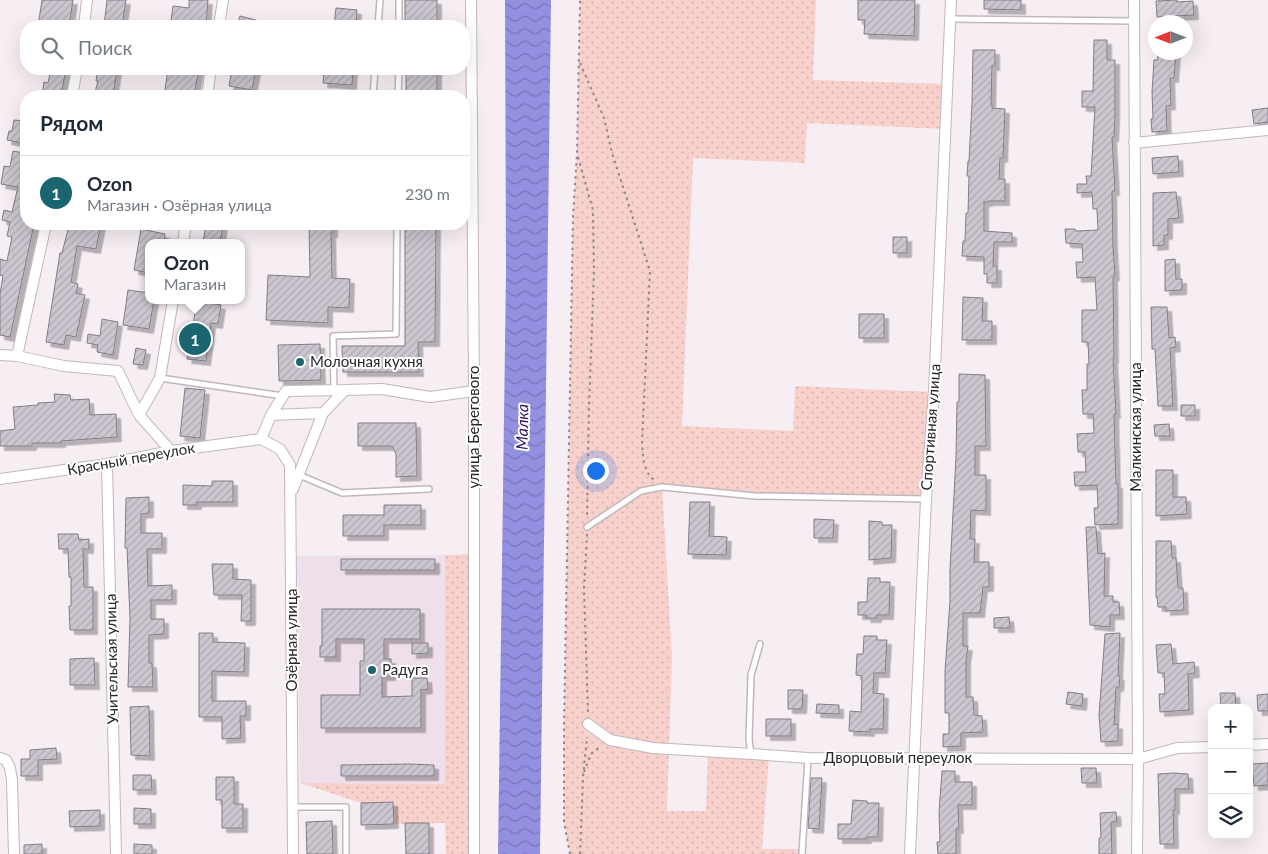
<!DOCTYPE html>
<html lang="ru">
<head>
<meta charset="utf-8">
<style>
  body { margin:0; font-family:Lato,sans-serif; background:#f2f2f3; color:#1f2937 }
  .controls { position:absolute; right:15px; bottom:15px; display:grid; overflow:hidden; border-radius:10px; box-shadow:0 5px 20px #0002 }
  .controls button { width:45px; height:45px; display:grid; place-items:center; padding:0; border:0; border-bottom:1px solid #e0e1e3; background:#fff; color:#1f2937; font:25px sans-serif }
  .compass { position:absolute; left:1148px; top:15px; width:45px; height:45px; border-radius:50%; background:#fff; box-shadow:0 5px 20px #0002; rotate:270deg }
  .you { position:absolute; left:595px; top:470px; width:18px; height:18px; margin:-12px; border:4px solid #fff; border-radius:50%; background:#1a73e8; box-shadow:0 0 0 8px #1a73e833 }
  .badge { display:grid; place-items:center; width:32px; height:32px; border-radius:50%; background:#1a6570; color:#fff; font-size:16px; font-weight:700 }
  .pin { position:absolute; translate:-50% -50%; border:2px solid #fff; box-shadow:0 1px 5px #0006 }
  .popup { position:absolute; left:145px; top:239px; width:100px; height:65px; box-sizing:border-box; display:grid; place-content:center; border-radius:10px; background:#fff; filter:drop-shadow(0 1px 4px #0005); font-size:16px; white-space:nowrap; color:#747a83 }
  .popup b { font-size:19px; color:#1f2937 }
  .popup::after { content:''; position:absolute; left:50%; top:100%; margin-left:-10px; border:10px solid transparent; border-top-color:#fff }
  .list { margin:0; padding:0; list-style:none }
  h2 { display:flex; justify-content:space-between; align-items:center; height:65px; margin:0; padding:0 20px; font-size:21px }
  h2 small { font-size:16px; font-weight:400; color:#747a83 }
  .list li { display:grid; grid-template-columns:32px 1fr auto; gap:15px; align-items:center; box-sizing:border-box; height:75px; padding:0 20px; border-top:1px solid #e0e1e3 }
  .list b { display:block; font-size:19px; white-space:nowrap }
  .list p { margin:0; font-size:16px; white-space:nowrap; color:#747a83 }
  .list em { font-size:16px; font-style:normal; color:#747a83 }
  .icon { flex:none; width:28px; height:28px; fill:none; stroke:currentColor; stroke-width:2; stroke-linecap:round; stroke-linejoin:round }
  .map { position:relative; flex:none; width:1268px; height:854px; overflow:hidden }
  .search { position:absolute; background:#fff; box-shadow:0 5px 20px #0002; left:20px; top:20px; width:450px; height:55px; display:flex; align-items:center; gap:12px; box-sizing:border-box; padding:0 18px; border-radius:20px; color:#747a83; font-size:19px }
  .panel { position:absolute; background:#fff; box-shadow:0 5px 20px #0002; left:20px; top:90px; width:450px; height:140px; border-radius:20px }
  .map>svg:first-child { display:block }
</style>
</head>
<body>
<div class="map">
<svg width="1268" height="854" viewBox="0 0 1268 854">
  <defs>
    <pattern id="grass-dots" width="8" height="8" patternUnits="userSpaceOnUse" patternTransform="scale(1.25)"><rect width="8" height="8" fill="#f8d1cc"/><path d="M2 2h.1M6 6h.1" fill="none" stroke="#d5b3af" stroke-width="1.8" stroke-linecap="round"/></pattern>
    <pattern id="water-waves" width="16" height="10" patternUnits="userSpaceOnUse" patternTransform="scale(1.25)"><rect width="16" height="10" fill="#9490e1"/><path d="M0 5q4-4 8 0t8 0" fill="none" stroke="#7975b6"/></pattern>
    <pattern id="building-hatch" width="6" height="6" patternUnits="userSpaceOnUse" patternTransform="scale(1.25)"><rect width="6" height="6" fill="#cbc6cf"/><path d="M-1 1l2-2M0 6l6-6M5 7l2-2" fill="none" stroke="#aeaab2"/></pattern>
    <filter id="shadow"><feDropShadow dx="4.5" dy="4.5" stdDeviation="0" flood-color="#0004"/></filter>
  </defs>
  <rect width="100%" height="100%" fill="#f7eef4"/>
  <path fill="#efdfea" d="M445,555V784L300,783L297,556Z"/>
  <path fill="url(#grass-dots)" d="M580,0H816L813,80L947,84L946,129L807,123L805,163L693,158L682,426L793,431L795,386L934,392L926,499L755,496L662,487L672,657L667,811H706L708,751L769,755L762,849H802V854H570L564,822V726L573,216L577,154Z
    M475,554L474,854H446L445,823L394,824L393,803H361L300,783L445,784V555Z"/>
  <path fill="url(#water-waves)" d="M505,0H551L540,854H498L506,271Z"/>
  <path fill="url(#building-hatch)" stroke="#817d85" filter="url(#shadow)" d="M42,0H73L69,26H38Z
    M107,0H126L122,26H104Z
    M189,0H208L206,26H187L188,23L171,21L173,6L189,8Z
    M405,0H437V26H405Z
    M858,0H915L914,36L864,34L865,20H858Z
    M984,0H1021V10L984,9Z
    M1177,0V2L1193,1L1194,15L1157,17L1156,1Z
    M336,8L357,10L356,26H334Z
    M240,16L267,23V26H237Z
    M1094,40H1107V60H1115V117L1114,137H1112L1115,191H1112L1113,247L1115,276L1113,277L1114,359H1113L1116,414H1114L1116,484H1118V524L1095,525L1094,508H1098L1097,485L1075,486L1074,472H1086L1085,452H1078L1077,434L1094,433L1093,414H1083L1082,390H1087V364H1089L1088,342H1082V310H1097L1095,277L1077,278L1076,262H1083L1082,244L1066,243L1065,229H1075L1076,231L1098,230L1097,209H1093L1092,192L1077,193V184H1087L1086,176H1091L1095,107H1082V91H1093Z
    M973,50H995V66H992L991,104H992V108L1005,109L1003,158H1000L999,179H1005V201H988V202H984V231L1012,233V242H994L993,266H997V283H987V274H984V257L962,256L963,241H965L966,213H968L969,176H967L968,161H969L972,103Z
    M1157,52H1176L1174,78H1170L1171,105L1166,106L1167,131L1152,132L1151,119H1153L1152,92L1154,60H1158Z
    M51,69H66L61,96H42L44,82L48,83Z
    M98,69H117L113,96H94L98,81H96Z
    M168,69H199L194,96H164Z
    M232,69L256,70L252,90L229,86Z
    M324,69H353L352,85L323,83Z
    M406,69H437V96H406Z
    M1268,108V122L1254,124L1252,110Z
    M14,120L25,121L22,143L7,140L9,131H12Z
    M13,151L24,153L20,175L23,170L26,171V224H34L10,337L0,335V294L3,276L0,275V259L7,261L12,237L7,236L10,222L2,220L4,210L12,212L18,187L1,184L4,166L10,167Z
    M1178,156L1179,172L1153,174L1152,158Z
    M1176,192L1179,218L1168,219V235H1164V245L1153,246V193Z
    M88,224H101L96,249L77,246L71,282L78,284L76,293L85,295L76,337L66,335L64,345L46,342L60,253H62L69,226L87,230Z
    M206,224H223L220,243H203Z
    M309,224H333V233H331L332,278L350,279L349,308L328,307V323L266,320L268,275L310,277Z
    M405,224H436L435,342H418L419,372H343L342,346H405Z
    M141,229L165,234L164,243H149V273L134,270Z
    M893,237H907V253H893Z
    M1175,259L1176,279H1182V290L1165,291V260Z
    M128,290L149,293V300H154L149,329L123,325Z
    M963,297L983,298L982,321H992V340H962Z
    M197,301L221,305L218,324L211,323L206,361L187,359Z
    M1151,307H1167L1169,338L1175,337L1176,347L1170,348L1173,406H1158L1155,349H1152Z
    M859,314H884V338H859Z
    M102,319L118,322L113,355L97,352L98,345L87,343L88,334L100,336Z
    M320,344L321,380L279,381L278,345Z
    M136,348L146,350L143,365L133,364Z
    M959,374L985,375L986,446H975V475H986V511L971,510L970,539H975L974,562H989V587H983L980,613H963V646H968L966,660V697H973L974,715L982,716L983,732L961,733V746L943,747V734H949V713H945V671L950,601V570L956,457L957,402H959Z
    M185,388L205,390L200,438L180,436Z
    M54,394L70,395L71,400L89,399L90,415L116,414L117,437L61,441V443H32V446H0V431L15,429L13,407L38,405V403L55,402Z
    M1181,405H1195V416H1181Z
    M358,423H416L417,476L396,477V454L392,446H358Z
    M1169,424L1170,436H1155L1154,425Z
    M1156,470H1173V497H1186L1187,514L1156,516Z
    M212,481H233V502H197V505H183V485L212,486Z
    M149,497V513L141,514V533H162V549H147L148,586L172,585V600H151V619H164V634L149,635V663H152L153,687H128L130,618L127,548H125L126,498Z
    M690,502H710L709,536L727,537L726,555L688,554Z
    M384,505H421V525H384V536H343V515H384Z
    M814,519L834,520L833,538H814Z
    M869,521L882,522V525H892L891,558L869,560Z
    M1086,527H1096L1098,554L1105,553L1104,596H1113V602H1119L1120,615H1110V627L1090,625Z
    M58,534H78L79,540L89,539V549H83L84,587H93V630H70L69,606H71V577H69L68,549H59Z
    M1156,541H1171L1172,558H1176L1178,588H1183L1184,610L1166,611V607H1158L1157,597H1156Z
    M341,559H435V570H341Z
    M212,564H233V579L251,580V621H241L242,595H214Z
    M868,578H880V582H890L889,615H877V618H866L867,615H858V602H867Z
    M322,609H420V639H384V659H391V676H382V697L412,696V678H427L428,689L421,690V728H321V695H360V661H364V639H336V657H320V646H322Z
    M1009,617L1010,628H994V618Z
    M199,633H213V642L245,643L244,672L212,671V701H246V716H240L241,738L222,739V717H199Z
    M1120,633L1118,676H1120L1119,687H1116L1114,725L1118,724V741L1101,742L1099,715L1105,634Z
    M864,636H877V640H887L885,673H874L873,693L884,694L883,729H870V732L849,731L850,711L861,712L862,676L856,675L857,654H863Z
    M412,643H428V653L412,654Z
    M1171,644L1173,664L1194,662L1195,673L1188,674L1189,710L1160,712L1159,694H1165L1164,673H1158L1156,645Z
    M94,658L95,685H70V659Z
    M788,690H803L802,709H788Z
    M1068,692L1083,694L1082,706L1066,704Z
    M1220,693H1235L1236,708H1221Z
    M1268,694V711H1258L1257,695Z
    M817,704L839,705V714L816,713Z
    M149,706L150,756L131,755L130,707Z
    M766,719H791V736H766Z
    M56,748L57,759L38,760V776H21V759H30V750Z
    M1268,763V785L1254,786L1252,764Z
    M409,764L434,765V776H341V765Z
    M1081,768H1096L1097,783H1082Z
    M942,771H955V782H972V805H958L959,829H956V854H938L937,842H940L939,812Z
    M1174,773L1188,774L1189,789H1175V810H1173L1174,844H1160L1158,774Z
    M133,775H151L152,790H133Z
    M216,777H234V804H243V828H222V800H216Z
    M811,778H822L819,829L808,828Z
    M853,800L867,801V803H879L878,837H867V839H838V824H851Z
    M393,802L394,824L361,825V803Z
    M134,808L151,809V824H134Z
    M100,810V826L70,827L69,811Z
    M1116,812L1117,822H1111L1112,854H1099V838H1101L1100,813Z
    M332,821L333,854H307L306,822Z
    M405,823H429V854H406Z
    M42,844V854H24V845Z
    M134,844L152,845V854H134Z"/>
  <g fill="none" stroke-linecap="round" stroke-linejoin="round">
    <g stroke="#c0b7bd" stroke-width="8">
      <path id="service" d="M951,19L1134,21
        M378,26L380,0
        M399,26V0
        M373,96L375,69
        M398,96L399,69
        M464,146H472
        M160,378L283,396
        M334,390L333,336L396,334L397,224
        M299,475L342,493L429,489
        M587,527L641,491L662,487L755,496L926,499
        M751,754L749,739L751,675L760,644
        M293,807H346V854
        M802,854L808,758"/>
    </g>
    <g stroke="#c0b7bd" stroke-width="12">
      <path id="minor" d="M471,0L474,391V854
        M1134,0L1138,759L1137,854
        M84,26L87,0
        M219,26L223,0
        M72,96L77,69
        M207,96L211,69
        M1134,143L1268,130
        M183,243L186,224
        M0,355L17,356L64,366L118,371L139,415L171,451
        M17,356L46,224
        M139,415L160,378L173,300
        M271,415L286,391L345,390
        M261,439L280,449L290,465L293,854
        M261,439L271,415L323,413
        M107,464L116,854
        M0,479L107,464L171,451L261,439
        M293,489L323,413L345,390L382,389L430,397L474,391
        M588,724L610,740L653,748L752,754L808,758L1138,759L1177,748L1212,747
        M1249,745L1268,744
        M0,758L6,760L10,768L12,780L14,854
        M910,854L926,499L934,392L951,0"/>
    </g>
    <path stroke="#8e888c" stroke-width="2" stroke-dasharray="2.5 4" stroke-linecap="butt" d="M580,63L604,118L612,153L650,271L642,443C643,457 643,471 654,480
      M578,157L593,210L594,271L589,407L587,517
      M587,534L584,588L588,714
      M584,772L591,754L600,747
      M570,854L564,822V726L573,216L577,154L580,0
      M580,854L583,777L587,737"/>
    <use href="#service" stroke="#fff" stroke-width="5"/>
    <use href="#minor" stroke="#fff" stroke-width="10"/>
  </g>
  <g fill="#1a6570" stroke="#fff" stroke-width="2">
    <circle cx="300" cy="362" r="5"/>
    <circle cx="372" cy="670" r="5"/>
  </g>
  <g text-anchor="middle" stroke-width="4" stroke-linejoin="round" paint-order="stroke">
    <g font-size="15" fill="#292628" stroke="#fff" text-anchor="start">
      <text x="310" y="367">Молочная кухня</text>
      <text x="382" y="675">Радуга</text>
    </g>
    <g font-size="15" fill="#292628" stroke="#fff">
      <text transform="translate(474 427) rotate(-90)" y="5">улица Берегового</text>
      <text transform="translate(931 427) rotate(-86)" y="5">Спортивная улица</text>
      <text transform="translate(1136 427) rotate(-90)" y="5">Малкинская улица</text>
      <text transform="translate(131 459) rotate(-10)" y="5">Красный переулок</text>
      <text transform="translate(292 640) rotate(-90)" y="5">Озёрная улица</text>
      <text transform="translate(112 659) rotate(-91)" y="5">Учительская улица</text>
      <text x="898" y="763">Дворцовый переулок</text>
    </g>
    <g font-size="16" font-style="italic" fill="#2a0f6f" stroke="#fff">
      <text transform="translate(522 427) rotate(-89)" y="6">Малка</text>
    </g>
  </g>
</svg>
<div class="controls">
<button>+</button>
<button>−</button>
<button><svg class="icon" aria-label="layers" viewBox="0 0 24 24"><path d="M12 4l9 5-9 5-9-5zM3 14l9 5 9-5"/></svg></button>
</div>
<svg class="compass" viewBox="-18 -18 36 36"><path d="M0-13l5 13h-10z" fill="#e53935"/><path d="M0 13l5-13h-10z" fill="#747a83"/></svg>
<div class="you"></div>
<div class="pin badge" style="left:195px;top:339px">1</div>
<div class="popup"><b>Ozon</b>Магазин</div>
<div class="search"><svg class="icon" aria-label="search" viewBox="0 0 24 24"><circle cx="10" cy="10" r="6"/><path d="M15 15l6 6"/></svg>Поиск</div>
<section class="panel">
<h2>Рядом<small></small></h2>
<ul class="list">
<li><span class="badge">1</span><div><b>Ozon</b><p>Магазин · Озёрная улица</p></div><em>230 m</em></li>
</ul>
</section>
</div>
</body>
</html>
